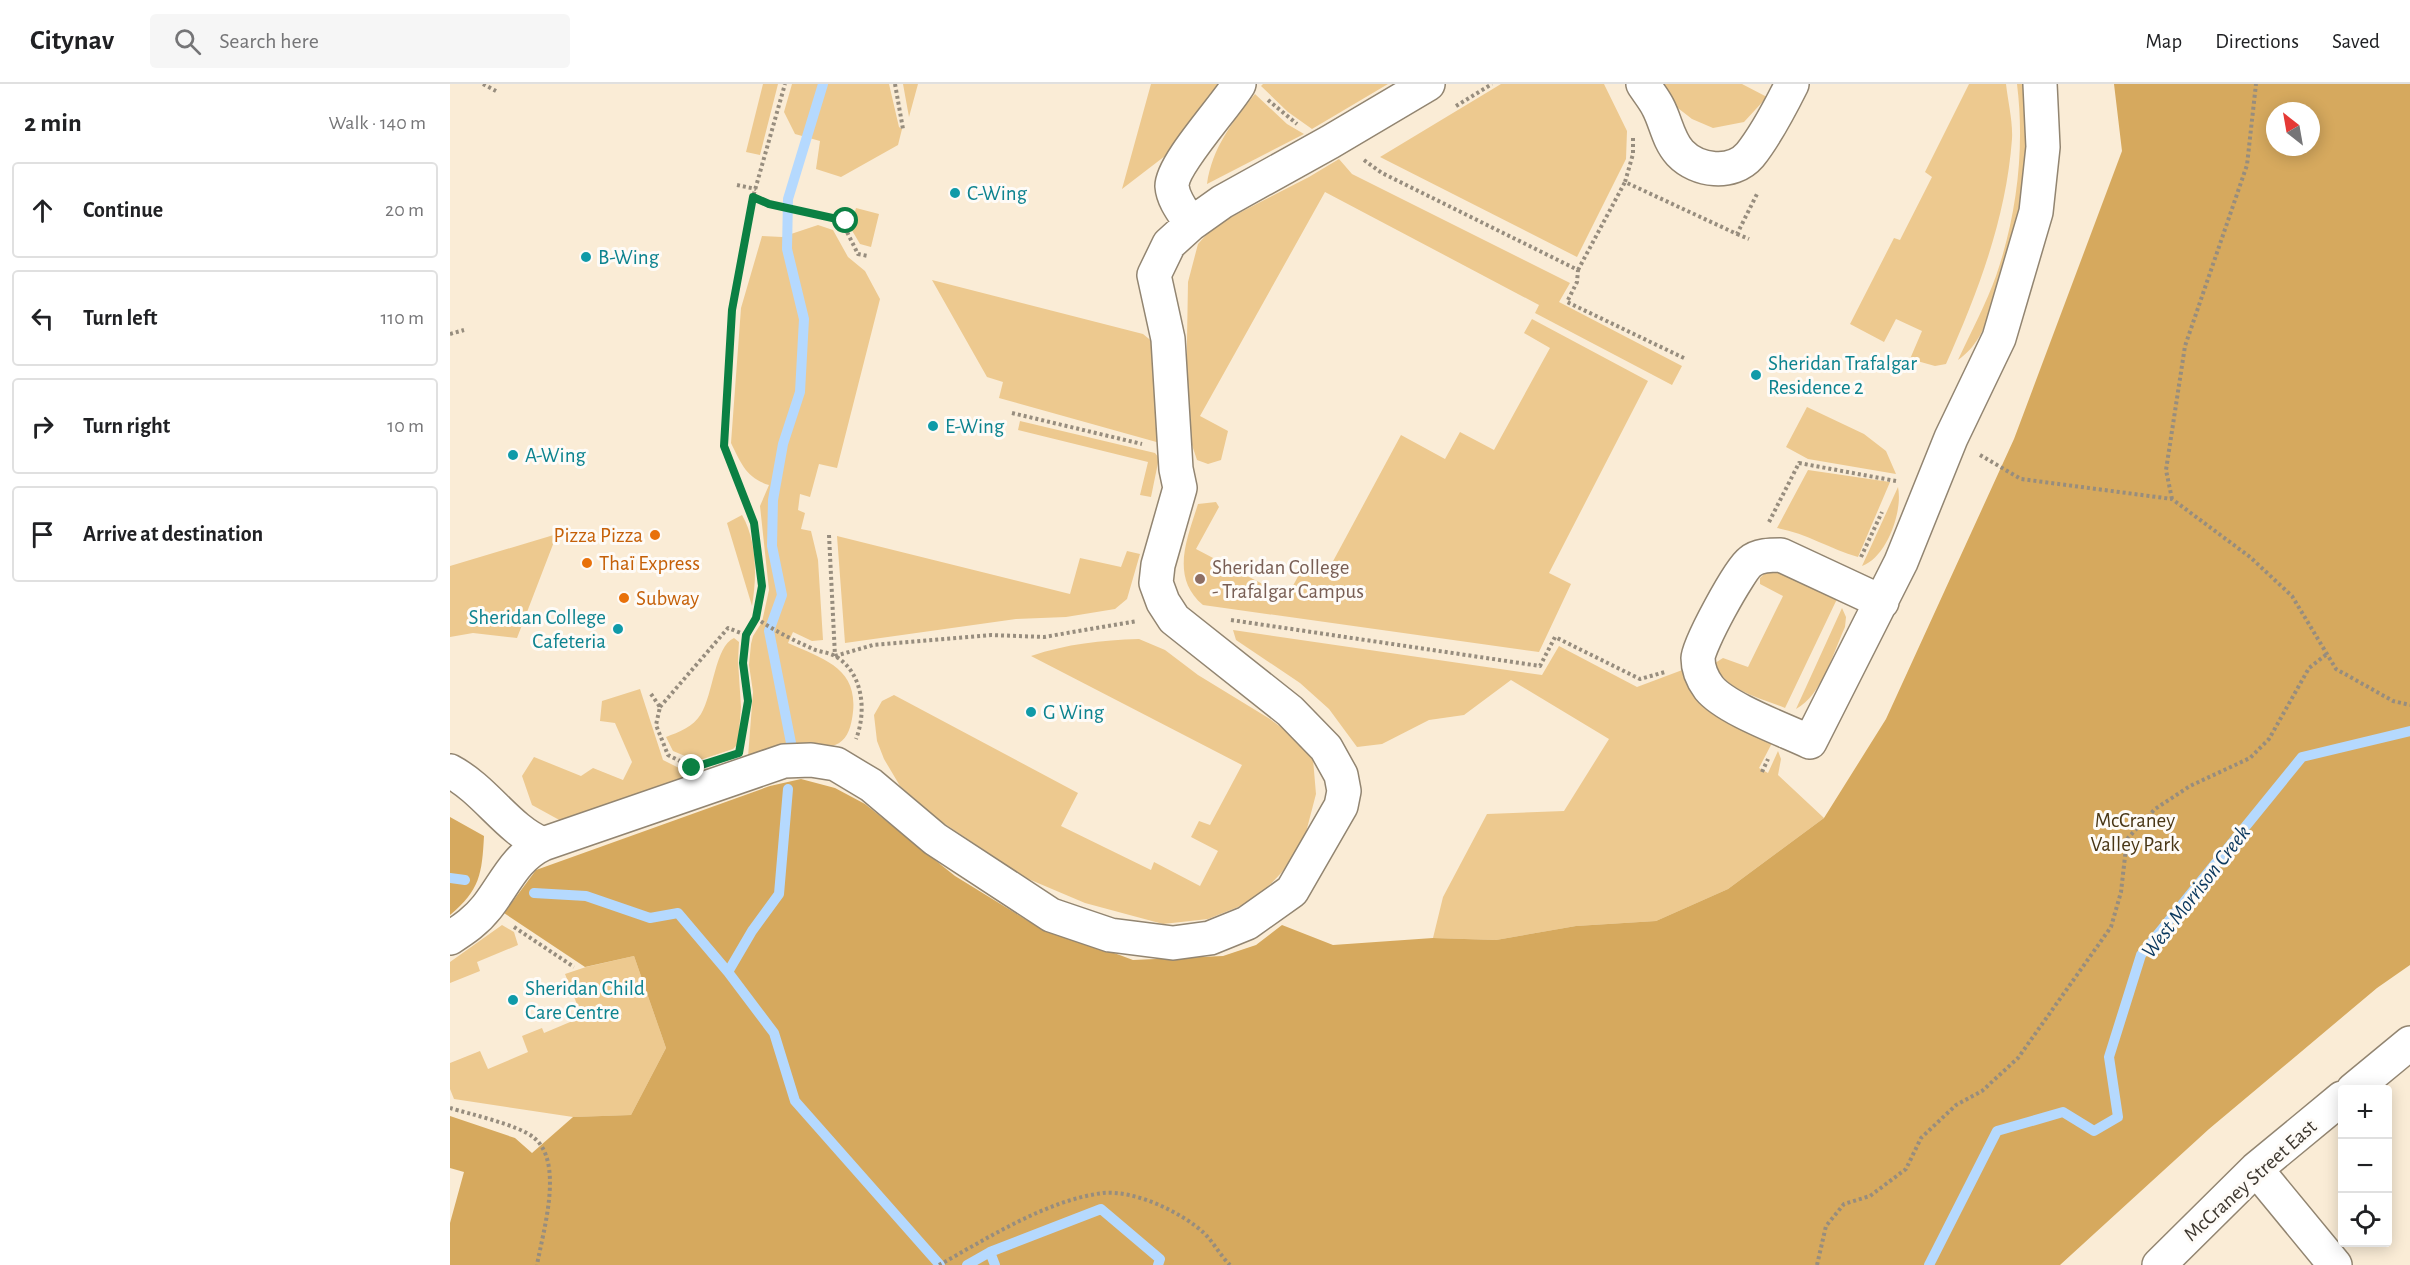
<!DOCTYPE html>
<html lang="en">
<head>
<meta charset="utf-8">
<style>
  body { margin:0; font-family:"Alegreya Sans",sans-serif; background:#f6f6f6; color:#202124 }
  .controls { position:absolute; right:18px; bottom:18px; display:grid; overflow:hidden; border-radius:6px; box-shadow:0 3px 15px #0003 }
  .controls button { width:54px; height:54px; display:grid; place-items:center; padding:0; border:0; border-bottom:2px solid #e0e0e0; background:#fff; color:#202124; font:30px sans-serif }
  .compass { position:absolute; left:1816px; top:18px; width:54px; height:54px; border-radius:50%; background:#fff; box-shadow:0 3px 15px #0003; rotate:329deg }
  .stop { position:absolute; width:18px; height:18px; margin:-14px; border:4px solid #0b8043; border-radius:50%; background:#fff }
  .stop.end { background:#0b8043; border-color:#fff; box-shadow:0 2px 6px #0008 }
  .list { margin:0; padding:0; list-style:none }
  h2 { display:flex; justify-content:space-between; align-items:center; height:78px; margin:0; padding:0 24px; font-size:26px }
  h2 small { font-size:20px; font-weight:400; color:#757577 }
  .list li { display:grid; grid-template-columns:39px 1fr auto; gap:18px; align-items:center; box-sizing:border-box; height:96px; margin:0 12px 12px; padding:0 12px; border:2px solid #e0e0e0; border-radius:6px }
  .list b { display:block; font-size:22px; white-space:nowrap }
  .list em { font-size:20px; font-style:normal; color:#757577 }
  .icon { flex:none; width:33px; height:33px; fill:none; stroke:currentColor; stroke-width:2; stroke-linecap:round; stroke-linejoin:round }
  .map { position:relative; flex:none; width:1960px; height:1181px; overflow:hidden }
  header { display:flex; align-items:center; gap:36px; box-sizing:border-box; height:84px; padding:0 30px; background:#fff; border-bottom:2px solid #e0e0e0 }
  header strong { font-size:28px }
  nav { display:flex; gap:33px; margin-inline-start:auto; font-size:21px }
  .search { width:420px; height:54px; background:#f6f6f6; display:flex; align-items:center; gap:15px; box-sizing:border-box; padding:0 21px; border-radius:6px; color:#757577; font-size:22px }
  main { display:flex }
  aside { flex:1; background:#fff }
  .map>svg:first-child { display:block }
</style>
</head>
<body>
<header>
<strong>Citynav</strong>
<div class="search"><svg class="icon" aria-label="search" viewBox="0 0 24 24"><circle cx="10" cy="10" r="6"/><path d="M15 15l6 6"/></svg>Search here</div>
<nav><a>Map</a><a>Directions</a><a>Saved</a></nav>
</header>
<main>
<aside>
<h2>2 min<small>Walk · 140 m</small></h2>
<ul class="list">
<li><svg class="icon" aria-label="ahead" viewBox="0 0 24 24"><path d="M12 20V5M6 11l6-6 6 6"/></svg><div><b>Continue</b></div><em>20 m</em></li>
<li><svg class="icon" aria-label="left" viewBox="0 0 24 24"><path d="M17 20v-9H6M10 6l-5 5 5 5"/></svg><div><b>Turn left</b></div><em>110 m</em></li>
<li><svg class="icon" aria-label="right" viewBox="0 0 24 24"><path d="M7 20v-9h11M14 6l5 5-5 5"/></svg><div><b>Turn right</b></div><em>10 m</em></li>
<li><svg class="icon" aria-label="arrive" viewBox="0 0 24 24"><path d="M6 21V4h12l-3 4 3 4H6"/></svg><div><b>Arrive at destination</b></div></li>
</ul>
</aside>
<div class="map">
<svg width="1960" height="1181" viewBox="0 0 1960 1181">
  <rect width="100%" height="100%" fill="#faecd6"/>
  <path fill="#edc98f" d="M313,0H328L310,71L296,68Z
    M342,0H439L449,43L452,45L448,61L391,93L366,85L370,57L345,50L334,28Z
    M453,0H468L459,33Z
    M701,0H771L715,72L672,105Z
    M813,0H938L862,45L838,28L811,2Z
    M1051,0H1154L1177,47L1176,75L1127,173L930,73Z
    M1212,0H1292L1317,13L1294,38L1263,44L1242,35L1224,21Z
    M1519,0H1556C1558,18 1563,38 1562,55C1556,135 1528,208 1496,280L1485,282L1460,275L1472,247L1446,235L1434,258L1400,240L1444,154L1450,156L1482,93L1475,88Z
    M1567,0H1578C1584,52 1577,136 1559,186C1554,199 1548,211 1543,224C1534,244 1527,263 1508,276C1521,248 1536,220 1546,192C1567,131 1575,64 1567,0Z
    M805,10L837,40L854,50L757,100C762,64 783,37 805,10Z
    M889,75L902,90L1120,199L1109,218L1232,282L1222,301L1085,229L1089,221L875,108L750,332L778,347L771,376L758,380L747,376L742,361L736,315L738,198L748,160L764,142L859,93Z
    M406,124L429,130L421,163L410,160L400,143Z
    M368,141L383,146L398,173L415,187L430,215L387,384L369,380L360,413L350,410L348,426L355,429L351,445L361,447L368,476L373,556L362,557L343,548L338,559C376,576 411,585 402,635C400,646 396,657 385,661C374,665 363,659 352,659C335,659 314,668 298,673L303,608L299,581L301,560L303,552L312,538L319,506L310,422L319,401C296,394 291,379 281,359L291,224L312,152L332,153Z
    M482,196L693,250L704,259L710,359L549,314L553,298L537,293Z
    M1082,235L1198,297L1099,489L1121,500L1089,568L753,521C720,493 737,455 748,420L766,418L769,423L746,465L837,513L853,483L874,494L951,351L995,375L1010,348L1044,366L1100,264L1074,249Z
    M1357,323L1414,350L1436,367L1446,390L1358,375L1336,363Z
    M570,337L705,369L709,374L701,413L690,411L698,378L568,346Z
    M1358,386L1440,398L1408,473C1380,465 1356,449 1327,444Z
    M1448,403C1453,427 1437,473 1412,482Z
    M292,431C307,457 307,493 302,522L277,439Z
    M107,450L67,554L23,549L0,553V482Z
    M387,452L620,510L630,474L671,483L677,467L690,470L677,515L665,525L616,533L566,535L395,559Z
    M1329,487L1387,515L1335,624C1311,614 1273,606 1265,579L1273,574L1298,583L1333,512L1310,500V494L1315,489Z
    M1392,524L1396,533L1395,543C1383,569 1372,611 1346,625Z
    M783,546L1092,591L1109,562L1187,603L1235,585L1322,659L1309,684L1318,689L1328,667L1331,675L1328,691L1374,734L1278,805L1206,837L1126,842L1046,856L983,854L993,813L1037,730L1114,727L1159,655L1061,596L1014,631L979,636L932,660L907,663L879,625L850,599L786,556Z
    M284,554L289,558L288,577L291,623L288,660L283,665L247,677L223,667L216,653C229,648 243,643 251,630C263,611 265,562 284,554Z
    M689,555L715,566L748,591L820,635L844,653L863,675L866,710L854,756L832,788L814,807L793,821L758,835L713,840L635,819L576,794L486,734L450,702L434,675L427,657L424,631L432,617L444,611L628,709L611,742L701,786L704,778L750,802L768,767L741,753L749,737L760,741L792,681L581,572C617,560 651,556 689,555Z
    M190,605L213,676L241,690L229,699L113,738L82,721L72,692L84,673L131,692L143,684L173,696L182,678L165,639L150,637L152,617Z
    M52,841L64,848L68,861L27,878L30,887L0,899V878Z
    M184,872L216,964L181,1031L123,1033L4,1015L0,1005V979L30,967L38,985L78,968L72,952L92,944L94,949L132,933L115,890L136,883Z"/>
  <path fill="#d6a95e" fill-rule="evenodd" d="M1664,0H1960V881L1927,904L1759,1045L1610,1181H0V1139L14,1088L0,1084V1032L65,1054L82,1069L123,1033L181,1031L216,964L184,872L135,883L54,829L86,786L320,702L351,695L385,704L415,720L505,792L578,837L683,876L773,872L806,861L832,841L883,861L983,854L1046,856L1126,842L1206,837L1278,805L1374,734L1436,635L1564,355L1672,67ZM1825,27H1861V63H1825Z
    M0,733L34,752C32,790 30,806 0,831Z"/>
  <g fill="none" stroke-linecap="round" stroke-linejoin="round">
    <path stroke="#b5d9fe" stroke-width="10" d="M341,659L319,547L332,511L322,462L323,416L333,360L350,308L354,235L337,165L338,115L373,0
      M338,705L329,810L302,847L278,888L324,949L345,1017L490,1181
      M0,794L15,796
      M84,809L136,812L200,834L228,829L278,888
      M540,1168L545,1181
      M517,1181L540,1168L651,1125L710,1175L708,1181
      M1479,1181L1547,1047L1613,1028L1644,1047L1668,1033L1659,973L1691,871L1852,673L1960,647"/>
    <g stroke="#928571" stroke-width="36">
      <path id="minor" d="M789,0C776,22 722,80 722,102C723,116 734,129 741,140L772,118L880,58L978,0
        M1193,0C1198,8 1204,15 1208,23C1216,38 1218,56 1230,69C1247,87 1282,92 1300,71C1316,51 1330,24 1342,0
        M1432,518L1331,471C1321,471 1308,471 1300,478C1289,486 1248,562 1248,574C1248,585 1253,596 1259,604C1276,625 1335,646 1360,658L1451,478L1501,354L1549,254L1586,128L1593,63L1590,0
        M0,687C36,706 58,746 93,760C65,773 55,800 37,823C26,837 14,845 0,854
        M93,760L334,677L361,676L386,680L421,701L485,755L601,831L660,851L723,859L760,854L797,839L842,807L891,722L894,707L891,691L876,664L840,627L724,535L713,518L706,499L708,481L730,404L726,385L718,255L704,191L719,160L741,140
        M1903,1006L1960,959
        M1806,1085L1885,1181
        M1709,1181L1806,1085L1892,1014"/>
    </g>
    <path stroke="#978d7e" stroke-width="4" stroke-dasharray="3 3" stroke-linecap="butt" d="M33,0L46,7
      M445,0L453,45
      M818,16L847,40
      M1006,22L1042,0
      M1183,54V70L1175,98L1287,150L1308,108
      M914,76L932,89L1128,186L1127,198L1117,218L1236,275
      M287,101L306,105
      M303,113L319,119L396,137L395,144L408,170L418,172
      M1287,150L1299,155
      M1128,186L1175,98
      M0,250L14,246
      M562,329L692,360
      M1530,371L1571,395L1722,415L1800,473L1842,512L1886,585L1943,617L1960,621
      M1722,415L1716,386L1735,262L1797,81L1806,0
      M1319,438L1349,379L1446,397
      M379,451L385,572
      M1411,473L1432,428
      M306,534C323,546 343,556 363,565C369,568 378,568 385,572C413,588 417,627 406,655
      M781,536L1090,582L1105,553L1190,595L1215,588
      M385,572L423,561L541,551L594,553L687,537
      M201,610L210,623L206,641L218,671L230,677
      M210,623L278,544L296,551
      M292,656L298,617L293,579L296,551L306,534L312,502L304,439L274,362L282,226L303,113L335,0
      M1312,688L1318,675
      M64,843L124,883
      M0,1024C20,1030 68,1041 83,1053C115,1077 93,1147 87,1181
      M489,1181C538,1154 597,1116 653,1109C685,1106 731,1128 754,1149C764,1159 770,1171 780,1181
      M1367,1181L1376,1142L1394,1120L1420,1112L1456,1085L1471,1054L1506,1021L1532,1007L1568,974L1661,843L1671,808L1677,755L1705,725L1740,702L1800,674L1819,655L1859,584L1877,570"/>
    <use href="#minor" stroke="#fff" stroke-width="33"/>
  </g>
  <g fill="none" stroke-linecap="round" stroke-linejoin="round">
    <path stroke="#0b8043" stroke-width="8" d="M242,684L289,669L298,617L293,579L296,551L306,534L312,502L304,439L274,362L282,226L303,113L319,120L396,137"/>
  </g>
  <g fill="#0f9aa8" stroke="#fefbf7" stroke-width="2">
    <circle cx="505" cy="109" r="6"/>
    <circle cx="136" cy="173" r="6"/>
    <circle cx="1306" cy="291" r="6"/>
    <circle cx="483" cy="342" r="6"/>
    <circle cx="63" cy="371" r="6"/>
    <circle cx="168" cy="545" r="6"/>
    <circle cx="581" cy="628" r="6"/>
    <circle cx="63" cy="916" r="6"/>
  </g>
  <g fill="#e8710a" stroke="#fefbf7" stroke-width="2">
    <circle cx="205" cy="451" r="6"/>
    <circle cx="137" cy="479" r="6"/>
    <circle cx="174" cy="514" r="6"/>
  </g>
  <circle fill="#8d6e63" stroke="#fefbf7" stroke-width="2" cx="750" cy="495" r="6"/>
  <g text-anchor="middle" stroke-width="6" stroke-linejoin="round" paint-order="stroke">
    <g font-size="21" fill="#0d838f" stroke="#fefbf7" text-anchor="start">
      <text x="517" y="116">C-Wing</text>
      <text x="148" y="180">B-Wing</text>
      <text x="1318" y="286">Sheridan Trafalgar<tspan x="1318" dy="24">Residence 2</tspan></text>
      <text x="495" y="349">E-Wing</text>
      <text x="75" y="378">A-Wing</text>
      <text x="156" y="540" text-anchor="end">Sheridan College<tspan x="156" dy="24">Cafeteria</tspan></text>
      <text x="593" y="635">G Wing</text>
      <text x="75" y="911">Sheridan Child<tspan x="75" dy="24">Care Centre</tspan></text>
    </g>
    <g font-size="21" fill="#c56008" stroke="#fefbf7" text-anchor="start">
      <text x="193" y="458" text-anchor="end">Pizza Pizza</text>
      <text x="149" y="486">Thaï Express</text>
      <text x="186" y="521">Subway</text>
    </g>
    <g font-size="21" fill="#785e54" stroke="#fefbf7" text-anchor="start">
      <text x="762" y="490">Sheridan College<tspan x="762" dy="24">- Trafalgar Campus</tspan></text>
    </g>
    <g font-size="21" fill="#493615" stroke="#fefbf7">
      <text x="1685" y="743">McCraney<tspan x="1685" dy="24">Valley Park</tspan></text>
    </g>
    <g font-size="21" fill="#3d372f" stroke="#fefbf7">
      <text transform="translate(1800 1096) rotate(-42)" y="7">McCraney Street East</text>
    </g>
    <g font-size="22" font-style="italic" fill="#0a375d" stroke="#fefbf7">
      <text transform="translate(1745 807) rotate(-52)" y="8">West Morrison Creek</text>
    </g>
  </g>
</svg>
<div class="controls">
<button>+</button>
<button>−</button>
<button><svg class="icon" aria-label="locate" viewBox="0 0 24 24"><circle cx="12" cy="12" r="6"/><path d="M12 2v4M12 18v4M2 12h4M18 12h4"/></svg></button>
</div>
<svg class="compass" viewBox="-18 -18 36 36"><path d="M0-13l5 13h-10z" fill="#e53935"/><path d="M0 13l5-13h-10z" fill="#757577"/></svg>
<div class="stop" style="left:396px;top:137px"></div>
<div class="stop end" style="left:242px;top:684px"></div>
</div>
</main>
</body>
</html>
